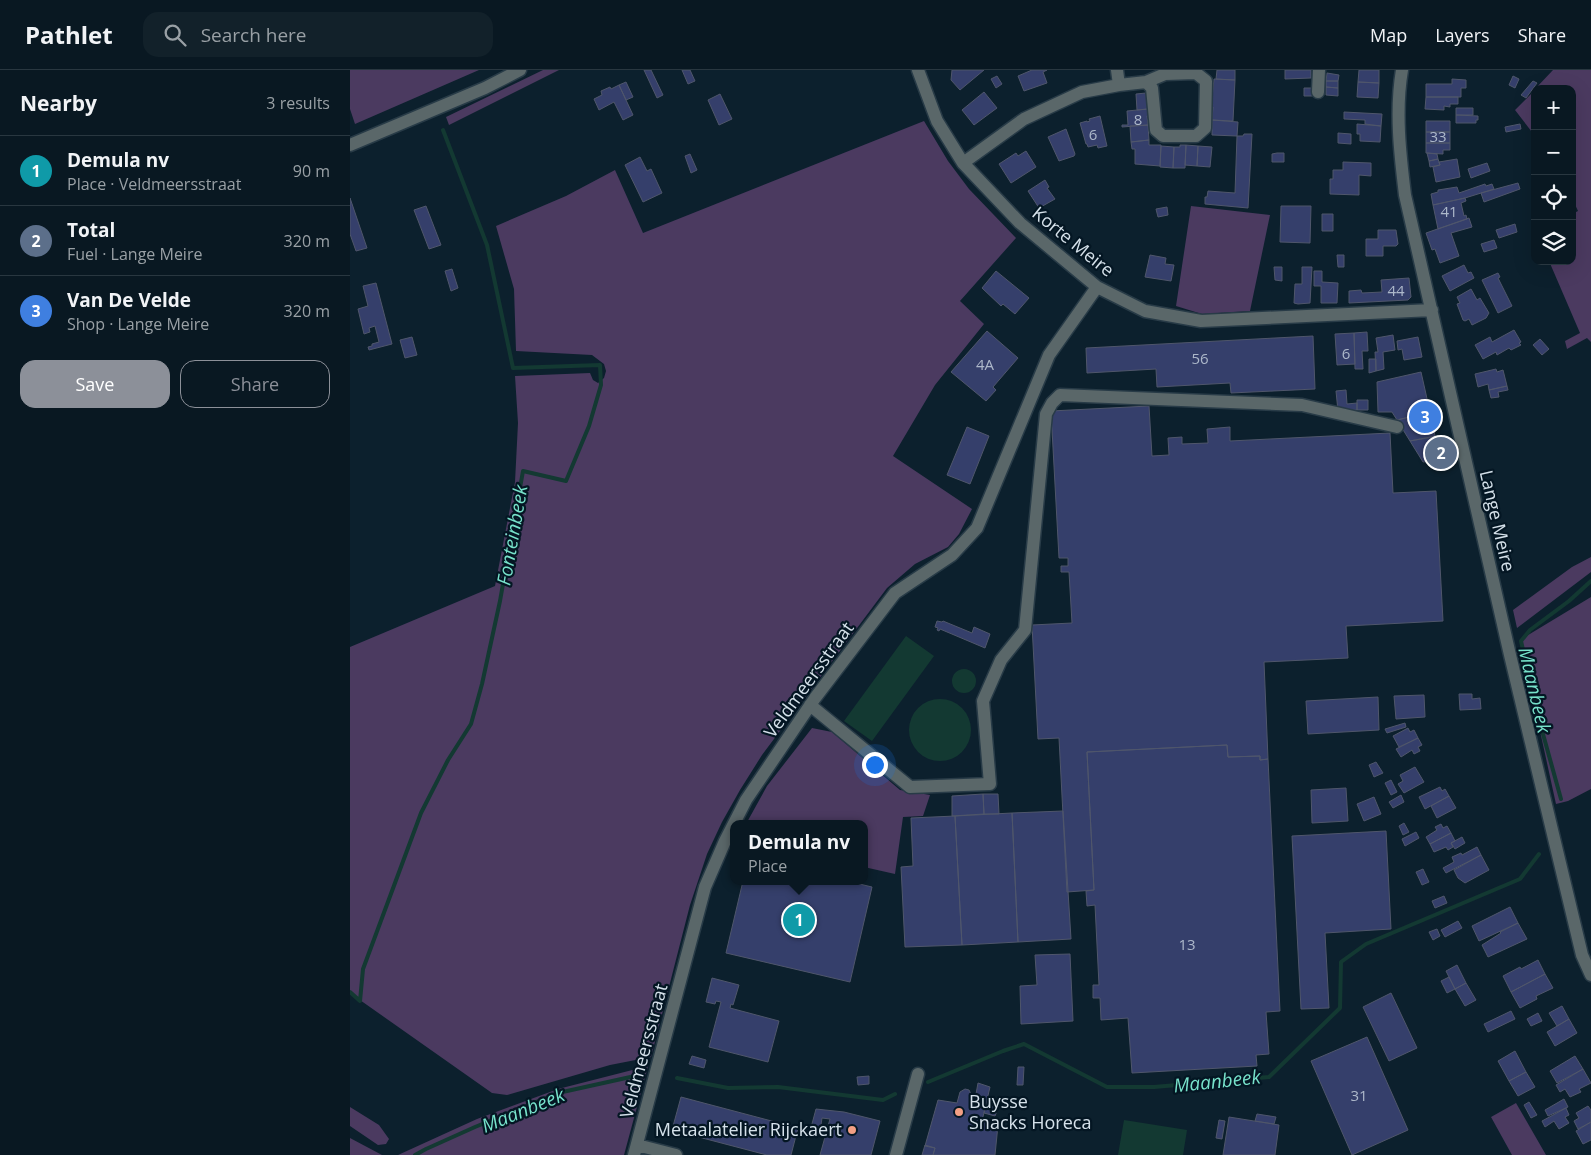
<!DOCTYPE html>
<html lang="en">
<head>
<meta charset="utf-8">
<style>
  body { margin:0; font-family:"Open Sans",sans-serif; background:#12212a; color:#f1f3f6 }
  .controls { position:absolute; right:15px; top:15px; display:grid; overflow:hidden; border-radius:10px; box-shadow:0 5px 20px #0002 }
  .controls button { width:45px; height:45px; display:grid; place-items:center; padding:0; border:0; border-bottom:1px solid #293740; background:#091822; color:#f1f3f6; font:25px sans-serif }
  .you { position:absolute; left:524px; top:694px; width:18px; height:18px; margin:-12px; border:4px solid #fff; border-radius:50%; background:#1a73e8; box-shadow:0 0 0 8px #1a73e833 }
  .badge { display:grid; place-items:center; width:32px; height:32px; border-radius:50%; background:#8c9099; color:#fff; font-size:16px; font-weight:700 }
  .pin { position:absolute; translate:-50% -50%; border:2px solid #fff; box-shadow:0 1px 5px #0006 }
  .popup { position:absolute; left:380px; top:750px; width:138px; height:65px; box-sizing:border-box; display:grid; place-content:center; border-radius:10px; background:#091822; filter:drop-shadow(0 1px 4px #0005); font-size:16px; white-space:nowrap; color:#99a0a5 }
  .popup b { font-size:19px; color:#f1f3f6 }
  .popup::after { content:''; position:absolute; left:50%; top:100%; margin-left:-10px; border:10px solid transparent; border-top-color:#091822 }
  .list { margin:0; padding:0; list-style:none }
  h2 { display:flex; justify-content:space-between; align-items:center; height:65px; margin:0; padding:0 20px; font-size:21px }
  h2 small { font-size:16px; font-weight:400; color:#99a0a5 }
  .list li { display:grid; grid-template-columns:32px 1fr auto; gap:15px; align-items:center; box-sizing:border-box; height:70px; padding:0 20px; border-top:1px solid #293740 }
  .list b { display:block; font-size:19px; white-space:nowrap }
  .list p { margin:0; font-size:16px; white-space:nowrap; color:#99a0a5 }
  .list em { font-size:16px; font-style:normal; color:#99a0a5 }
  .actions { display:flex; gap:10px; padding:15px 20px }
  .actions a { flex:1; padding:11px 0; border:1px solid #8c9099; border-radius:15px; text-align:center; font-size:18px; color:#8c9099 }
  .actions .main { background:#8c9099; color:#fff }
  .icon { flex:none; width:28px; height:28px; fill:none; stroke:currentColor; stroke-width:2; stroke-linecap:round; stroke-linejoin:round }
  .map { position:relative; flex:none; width:1241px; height:1085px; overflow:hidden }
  header { display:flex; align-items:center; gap:30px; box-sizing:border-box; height:70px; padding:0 25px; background:#091822; border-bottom:1px solid #293740 }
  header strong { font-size:24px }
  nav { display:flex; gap:28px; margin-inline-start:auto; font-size:18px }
  .search { width:350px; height:45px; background:#12212a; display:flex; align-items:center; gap:12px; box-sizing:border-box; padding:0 18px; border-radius:15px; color:#99a0a5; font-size:19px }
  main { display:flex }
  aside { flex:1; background:#091822 }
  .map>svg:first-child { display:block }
</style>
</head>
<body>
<header>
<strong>Pathlet</strong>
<div class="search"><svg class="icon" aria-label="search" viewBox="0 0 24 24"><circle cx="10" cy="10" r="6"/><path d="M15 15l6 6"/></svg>Search here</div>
<nav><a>Map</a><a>Layers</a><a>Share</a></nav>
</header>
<main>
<aside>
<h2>Nearby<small>3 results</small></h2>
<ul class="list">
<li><span class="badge" style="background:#0f9aa8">1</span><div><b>Demula nv</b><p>Place · Veldmeersstraat</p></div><em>90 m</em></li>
<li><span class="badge" style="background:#5c6f8a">2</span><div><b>Total</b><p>Fuel · Lange Meire</p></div><em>320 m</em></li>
<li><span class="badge" style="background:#3f7fe0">3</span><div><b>Van De Velde</b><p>Shop · Lange Meire</p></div><em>320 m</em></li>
</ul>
<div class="actions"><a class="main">Save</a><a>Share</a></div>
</aside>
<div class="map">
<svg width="1241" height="1085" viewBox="0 0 1241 1085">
  <rect width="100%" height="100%" fill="#0c202d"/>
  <path fill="#4b3a60" d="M0,0H129L5,54L0,39Z
    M193,0H209L99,55L96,47Z
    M1203,0H1241V272L1237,268L1217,279L1215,271L1230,263L1199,191H1222V144L1228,141L1222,128V19H1185Z
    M1185,20V66L1165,40Z
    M574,51L598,91L619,119L666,168L610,231L634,254L585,315L543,386L622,439L609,464L598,477L565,494L537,518L412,685L390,720L372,752L357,784L340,835L301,987L260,995L157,1025L142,1023L0,923V577L145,516L165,412L168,353L165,306L240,303L243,310L248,313L254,308L256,301L254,294L242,285L166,281L164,219L146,156L216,126L265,100L293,163Z
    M841,136L920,145L900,241L852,244L826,236Z
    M1241,487V502L1167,558L1163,540L1222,497Z
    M1241,527V719L1218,731L1206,734L1170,570Z
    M462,658L482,662L550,720L580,725L573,746L553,747L545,804L514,797V754H396L417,716Z
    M298,996L274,1085H48L127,1049L208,1019Z
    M1166,1033L1196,1085H1162L1141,1047Z
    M0,1037L29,1055L39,1069L36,1074L28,1075L0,1056Z
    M0,1068L32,1085H0Z"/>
  <path fill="#133932" d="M556,566L584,586L522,671L494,651Z
    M602 611a12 12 0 1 1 24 0a12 12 0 1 1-24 0Z
    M559 660a31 31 0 1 1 62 0a31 31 0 1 1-62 0Z
    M774,1050L837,1060L833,1085H768Z"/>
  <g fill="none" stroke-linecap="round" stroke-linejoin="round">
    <path stroke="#133932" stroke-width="4" d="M1211,729L1188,646L1171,571L1180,560L1219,531L1241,511
      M0,922L10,931L13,899L71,743L98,690L121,654L132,614L150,531L173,401L216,411L239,356L251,315L250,295L163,298L137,175L93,60
      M327,1008L378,1018L428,1017L533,1030L545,1024
      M578,1012L653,981L674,974L757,1017H804L919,1007L990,938L991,892L1016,874L1170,809L1189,784
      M65,1085L76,1079L125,1057L208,1023L285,1006"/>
  </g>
  <path fill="#353f6b" stroke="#4f566b" d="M294,0H301L313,25L307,28Z
    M332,0H340L345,11L338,14Z
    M602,0H634L610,20L601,10Z
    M682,0H697L693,2L697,13L674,21L668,6Z
    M867,0H885V10L866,9Z
    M935,0H961V8L935,9Z
    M1009,0H1029V13L1008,12Z
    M977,3L989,5L988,11H976Z
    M647,6L652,14L646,18L641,9Z
    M1163,6L1169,9L1165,18L1159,15Z
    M864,9L885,10L883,51L862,50L863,37H861Z
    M1102,9L1116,10V18H1111V27H1076V14H1102Z
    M976,11H988V18L976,17Z
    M1183,11L1187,13L1176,28L1171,25Z
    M276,12L283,27L276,30L269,15Z
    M1008,12L1029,13L1028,28L1007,27Z
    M269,15L283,45L273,50L264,32L249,40L244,29L252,25L251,21L260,17L261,19Z
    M976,17L988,18V26L976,25Z
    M954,18H962V26H954Z
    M634,22L647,38L624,55L612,40Z
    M796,23L798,39L787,40L786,24Z
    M370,24L382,49L369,55L358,30Z
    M1076,27H1108V34H1100V37L1094,36V40L1075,39Z
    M1106,38H1123V45H1106Z
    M798,39V46H797L798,55L772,57V55H778L777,41Z
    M994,42L1032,44L1031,56L1015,54V50L994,49Z
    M1106,45L1128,46V50H1126V53H1106Z
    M750,46L757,76L748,78L747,75L738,77L737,74H736L730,53L737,51V52L740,51L739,49Z
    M862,50L888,52L887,66L862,65Z
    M1076,51H1100V62H1076Z
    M1007,54L1031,56L1030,72L1010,71V64H1007Z
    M1170,54L1171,59L1156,62L1155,57Z
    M798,55L799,70L781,72L780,56Z
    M716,59L725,84L724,86L709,91L698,67Z
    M1076,62H1100V73H1076Z
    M988,63L1001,64V74L988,73Z
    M894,64H902L898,138L855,134V127H857L858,121L885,123L887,66H893Z
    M799,70V75H811L810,96L785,94V79H782L781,72Z
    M1076,73H1100V80H1093V84L1076,83Z
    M830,75H836L835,98H823L824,77H830Z
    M836,75L848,76L847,96L835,95Z
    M811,76L824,77L823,98L810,97Z
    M848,76L862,77L860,97L847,96Z
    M676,81L686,97L661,113L649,94L666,83L668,86Z
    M927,83H934V92H922V84Z
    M1077,83L1087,84L1088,89L1079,91Z
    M340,84L347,100L341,103L335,86Z
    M290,87L297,101L301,99L312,123L293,132L275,95Z
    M1088,89L1090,95L1080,97L1079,91Z
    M1107,89L1110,107L1086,112L1083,97L1090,95L1089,92Z
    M993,92L1021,93V106L1009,105V125L980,124V109H983V100H993Z
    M1137,93L1140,101L1121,108L1118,99Z
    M695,110L699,117L697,118L705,129L689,138L678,121Z
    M1168,113L1170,119L1134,132L1131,123Z
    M1135,114L1136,116L1142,114L1144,119L1115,128L1083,135L1081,124L1088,122V120L1107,117L1109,123Z
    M0,128L17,178L6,181L0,164Z
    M1115,128L1116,131L1111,133L1114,146L1116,145L1117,149L1088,159L1083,135Z
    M76,136L91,175L79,179L64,140Z
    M931,136H961L960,173L930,172Z
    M817,137L818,145L808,147L806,139Z
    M972,144H983V161H972Z
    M1119,148L1122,157L1101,163L1109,186L1090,193L1085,179L1082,180L1076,163Z
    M1165,154L1167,162L1149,168L1146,160Z
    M1028,160H1046L1048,174L1046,176H1033V186H1016V169H1028Z
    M1144,170L1147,178L1134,182L1131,174Z
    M800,185L816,188L815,194L824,195L821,211L795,207Z
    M987,185H994V197H988Z
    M1114,195L1118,203L1121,202L1124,208L1100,221L1092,206Z
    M924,197H932V211L925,210Z
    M952,197H962L960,233L948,234L944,233L945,214H952Z
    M102,199L108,218L101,221L95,201Z
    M646,201L679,228L665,244L653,234L651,236L632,218Z
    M964,201H972V212L988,213L987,233H971V216H964Z
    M1148,203L1150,207L1148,208L1162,236L1148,243L1132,210Z
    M1059,208L1061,227L1058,230L999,233V221L1011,220L1012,223L1032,222L1031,210Z
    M26,213L42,274L19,280L18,277L22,276V274L29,272L25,256L19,258L20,262L14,264L8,239L18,236L13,216Z
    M1121,219L1127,230L1130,228L1139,243L1136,248L1122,255L1119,249L1115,251L1113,250L1107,234L1110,233L1107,227Z
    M1164,260L1171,272L1169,273L1171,275L1161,280L1159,278L1147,285L1146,282L1133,289L1125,275L1140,267L1142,272Z
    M637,261L668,288L643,317L646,320L636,331L601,302Z
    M1017,262L1018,281H1012L1013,299H1005L1004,263Z
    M1004,263L1005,294L987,295L985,264Z
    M1043,265L1045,280L1033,282L1034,299L1026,301L1025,282H1028L1026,268Z
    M963,266L965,319L881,323L880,313L807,317L806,299L737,303L736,278Z
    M62,267L67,285L55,288L50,270Z
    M1068,267L1072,287L1054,290L1052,279L1048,280L1047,271Z
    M1190,269L1199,279L1192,285L1183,275Z
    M1019,289H1026V301L1019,303Z
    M1146,299L1147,302L1153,300L1157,316L1139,320L1138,314L1128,317L1125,304Z
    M1071,302L1080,342L1047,350L1042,342H1028L1027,312Z
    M1157,316L1158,320L1148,322L1149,327L1141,328L1139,320Z
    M996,320L997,334L1007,333V340L988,341L986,321Z
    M1007,330H1018V340H1007Z
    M799,336L802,386L819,385L818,368L832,367V374L858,373L857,359L880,357V371L1040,363L1043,423L1086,421L1093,551L996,556L998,588L914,592L918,689L910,690V686L878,687L877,675L737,682L744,820L717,822L709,668L688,669L682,555L722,553L719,502H711V496H718V488H709L701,341Z
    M1080,342L1085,366L1060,371L1047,350Z
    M617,357L639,366L620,414L597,405Z
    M1083,367V373L1079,374L1082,391L1073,392L1060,371Z
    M1096,375L1101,394L1084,398L1080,378Z
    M587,551L592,552L593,551L622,563L624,557L640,564L635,578L590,559L589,561L587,560L588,558L585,557Z
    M1109,624H1122V629L1130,628L1131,639L1110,640Z
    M1074,625L1075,647L1046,649L1044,626Z
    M1028,627L1029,660L958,664L956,631Z
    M1055,653L1056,657L1037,663L1035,659Z
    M1058,658L1060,662L1064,660L1068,668L1049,677L1043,666Z
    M1068,668L1072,675L1068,677L1070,681L1064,684L1062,680L1051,687L1046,679Z
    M877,675L878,687L910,686V690L918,689L930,941L916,942L919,984L906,985L907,996L782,1003L778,948L751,950L750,928H743V915H749L745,835L737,836L736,821L744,820L737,682Z
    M1026,692L1033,703L1024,707L1019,695Z
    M1065,697L1074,712L1054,723L1048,714L1053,711L1050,705Z
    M1041,710L1047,722L1041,725L1035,713Z
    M1090,717L1092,721L1095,719L1099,726L1075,739L1069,727Z
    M996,718L998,751L962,753L961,720Z
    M633,724L634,744L602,746V726Z
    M633,724H648L649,744H634Z
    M1051,725L1054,732L1043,738L1039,732Z
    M1099,726L1106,738L1087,748L1081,736Z
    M1024,727L1031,744L1014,751L1007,734Z
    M713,741L721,869L668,872L662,743Z
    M662,743L668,872L612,875L605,746Z
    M605,746L612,875L555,877L551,797L563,796L561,748Z
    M1054,753L1059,762L1053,765L1049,756Z
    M1091,754L1093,758L1097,756L1101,763L1080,774L1076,767L1087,760L1085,757Z
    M1036,761L1041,859L975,863L979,938L951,939L942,766Z
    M1066,762L1069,768L1055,776L1052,769Z
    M1101,763L1105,771L1101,773L1103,777L1098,780L1096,777L1084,782L1080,774Z
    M1112,767L1115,773L1105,779L1101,773Z
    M1127,777L1131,785L1096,803L1093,798L1104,792L1102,787L1111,783L1112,785Z
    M1131,785L1139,800L1115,813L1108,808L1104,800Z
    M1073,799L1079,812L1072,815L1066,802Z
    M393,811H497L522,817L500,912L376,883Z
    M1094,826L1097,833L1085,838L1082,831Z
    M1160,837L1168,853L1129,871L1122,856Z
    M1108,851L1112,858L1095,867L1091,860Z
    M1168,853L1177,869L1138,887L1132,875L1151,863L1150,862Z
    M1087,859L1090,866L1083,870L1079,862Z
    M720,884L723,951L671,954L670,916L687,915L685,885Z
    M1188,890L1195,904L1161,922L1153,906L1170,897L1171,899Z
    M1107,895L1116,913L1105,919L1096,901Z
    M1195,904L1203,918L1186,926L1187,929L1170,938L1161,922Z
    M1099,907L1105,919L1097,923L1091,911Z
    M362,908L389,915L383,935L381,934L380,938L429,951L418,992L359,977L371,932L366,931L365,934L356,932Z
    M1116,913L1126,930L1115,936L1105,919Z
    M1041,923L1067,978L1039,991L1013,937Z
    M1212,936L1219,949L1207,956L1199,943Z
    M1161,941L1165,949L1138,962L1134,954Z
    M1188,943L1192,951L1181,956L1177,949Z
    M1219,949L1227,963L1205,976L1197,962Z
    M1017,967L1058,1060L1002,1085L961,991Z
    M1165,981L1176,1002L1159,1011L1148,991Z
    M342,986L356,990L354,998L339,994Z
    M1225,986L1233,999L1207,1013L1200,1001Z
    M668,997H674L673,1015H667Z
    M1233,999L1241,1013L1229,1019L1231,1022L1220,1027L1215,1019L1210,1022L1206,1015Z
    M1176,1002L1185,1017L1168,1026L1159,1011Z
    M519,1006V1014L508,1015L507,1007Z
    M628,1013L640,1017L632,1051L648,1055L645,1085H583L585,1078L575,1076L588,1030L607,1033L610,1022L615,1019L619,1020L622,1026L626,1024Z
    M331,1027L448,1058L441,1085H417L322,1060Z
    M1214,1029L1218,1037L1198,1046L1195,1040Z
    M1179,1032L1187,1045L1181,1048L1174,1035Z
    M636,1035L648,1038L645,1046L634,1043Z
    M1238,1036L1241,1040V1052L1228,1059L1224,1051L1229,1048L1226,1043Z
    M1216,1038L1219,1045L1215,1047L1219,1053L1209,1059L1204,1051L1195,1057L1192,1051Z
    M466,1039L494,1042L530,1051L521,1085H470L480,1049L472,1048L471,1055L463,1066L459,1065Z
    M907,1044L926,1047L924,1054L905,1051Z
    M879,1047L929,1055L925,1085H873Z
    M869,1050L875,1051L872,1069L866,1068Z
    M1241,1052V1070L1233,1074L1226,1061Z
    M575,1075L585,1078L583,1085H572Z"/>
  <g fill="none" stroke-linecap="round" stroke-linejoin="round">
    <g stroke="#283b47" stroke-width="15">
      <path id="minor" d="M568,0L587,51L613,93L670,153L747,217L795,241L851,251L1082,240
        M1052,0C1045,41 1050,84 1055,125L1160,585L1232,885L1241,905
        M769,15L796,12L815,4L846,3L856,11L855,58L846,66H813L806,60L802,18L796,12
        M968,22L969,0
        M0,75L135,18L170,0
        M613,93L674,49L732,22L769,15L767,0
        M460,635L560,717L640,714L633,631L651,590L675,560L696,344L702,333L710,325L952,335L1047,357
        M287,1075L326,1085
        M284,1085L355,817L375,771L396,730L465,628L545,523L602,485L627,458L699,285L747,217
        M546,1085L568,1004"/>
    </g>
    <use href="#minor" stroke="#5a6769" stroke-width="12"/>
  </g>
  <g fill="#f39f84" stroke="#041623" stroke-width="2">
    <circle cx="609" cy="1042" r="5"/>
    <circle cx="502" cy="1060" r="5"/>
  </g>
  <g text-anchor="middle" stroke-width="4.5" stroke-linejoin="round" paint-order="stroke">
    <g font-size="15" fill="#adb8ca">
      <text x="788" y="55">8</text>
      <text x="743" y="70">6</text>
      <text x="1088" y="72">33</text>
      <text x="1099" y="147">41</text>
      <text x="1046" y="226">44</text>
      <text x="996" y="289">6</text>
      <text x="850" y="294">56</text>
      <text x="635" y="300">4A</text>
      <text x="837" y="880">13</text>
      <text x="1009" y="1031">31</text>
    </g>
    <g font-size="18" fill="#d5e1ea" stroke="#041623">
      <text transform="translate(723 172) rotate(39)" y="6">Korte Meire</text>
      <text transform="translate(1147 451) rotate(77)" y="6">Lange Meire</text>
      <text transform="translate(459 610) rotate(-54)" y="6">Veldmeersstraat</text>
      <text transform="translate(294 981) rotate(-75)" y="6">Veldmeersstraat</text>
    </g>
    <g font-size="18" fill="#d5e1ea" stroke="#041623" text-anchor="start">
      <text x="619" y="1038">Buysse<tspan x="619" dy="21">Snacks Horeca</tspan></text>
      <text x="492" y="1066" text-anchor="end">Metaalatelier Rijckaert</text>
    </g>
    <g font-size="19" font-style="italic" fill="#77e2cb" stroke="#041623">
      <text transform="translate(162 465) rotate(-80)" y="7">Fonteinbeek</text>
      <text transform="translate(1185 620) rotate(77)" y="7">Maanbeek</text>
      <text transform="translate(867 1011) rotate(-6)" y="7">Maanbeek</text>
      <text transform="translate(173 1040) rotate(-22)" y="7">Maanbeek</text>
    </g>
  </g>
</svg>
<div class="controls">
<button>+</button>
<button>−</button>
<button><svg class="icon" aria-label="locate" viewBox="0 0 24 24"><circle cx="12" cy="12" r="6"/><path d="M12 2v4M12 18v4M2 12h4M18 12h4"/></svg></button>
<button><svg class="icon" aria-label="layers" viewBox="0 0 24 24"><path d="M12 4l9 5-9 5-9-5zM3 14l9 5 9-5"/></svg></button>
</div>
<div class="you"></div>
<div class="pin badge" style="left:449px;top:850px;background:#0f9aa8">1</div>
<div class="popup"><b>Demula nv</b>Place</div>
<div class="pin badge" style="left:1091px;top:383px;background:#5c6f8a">2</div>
<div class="pin badge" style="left:1075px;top:347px;background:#3f7fe0">3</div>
</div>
</main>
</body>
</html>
